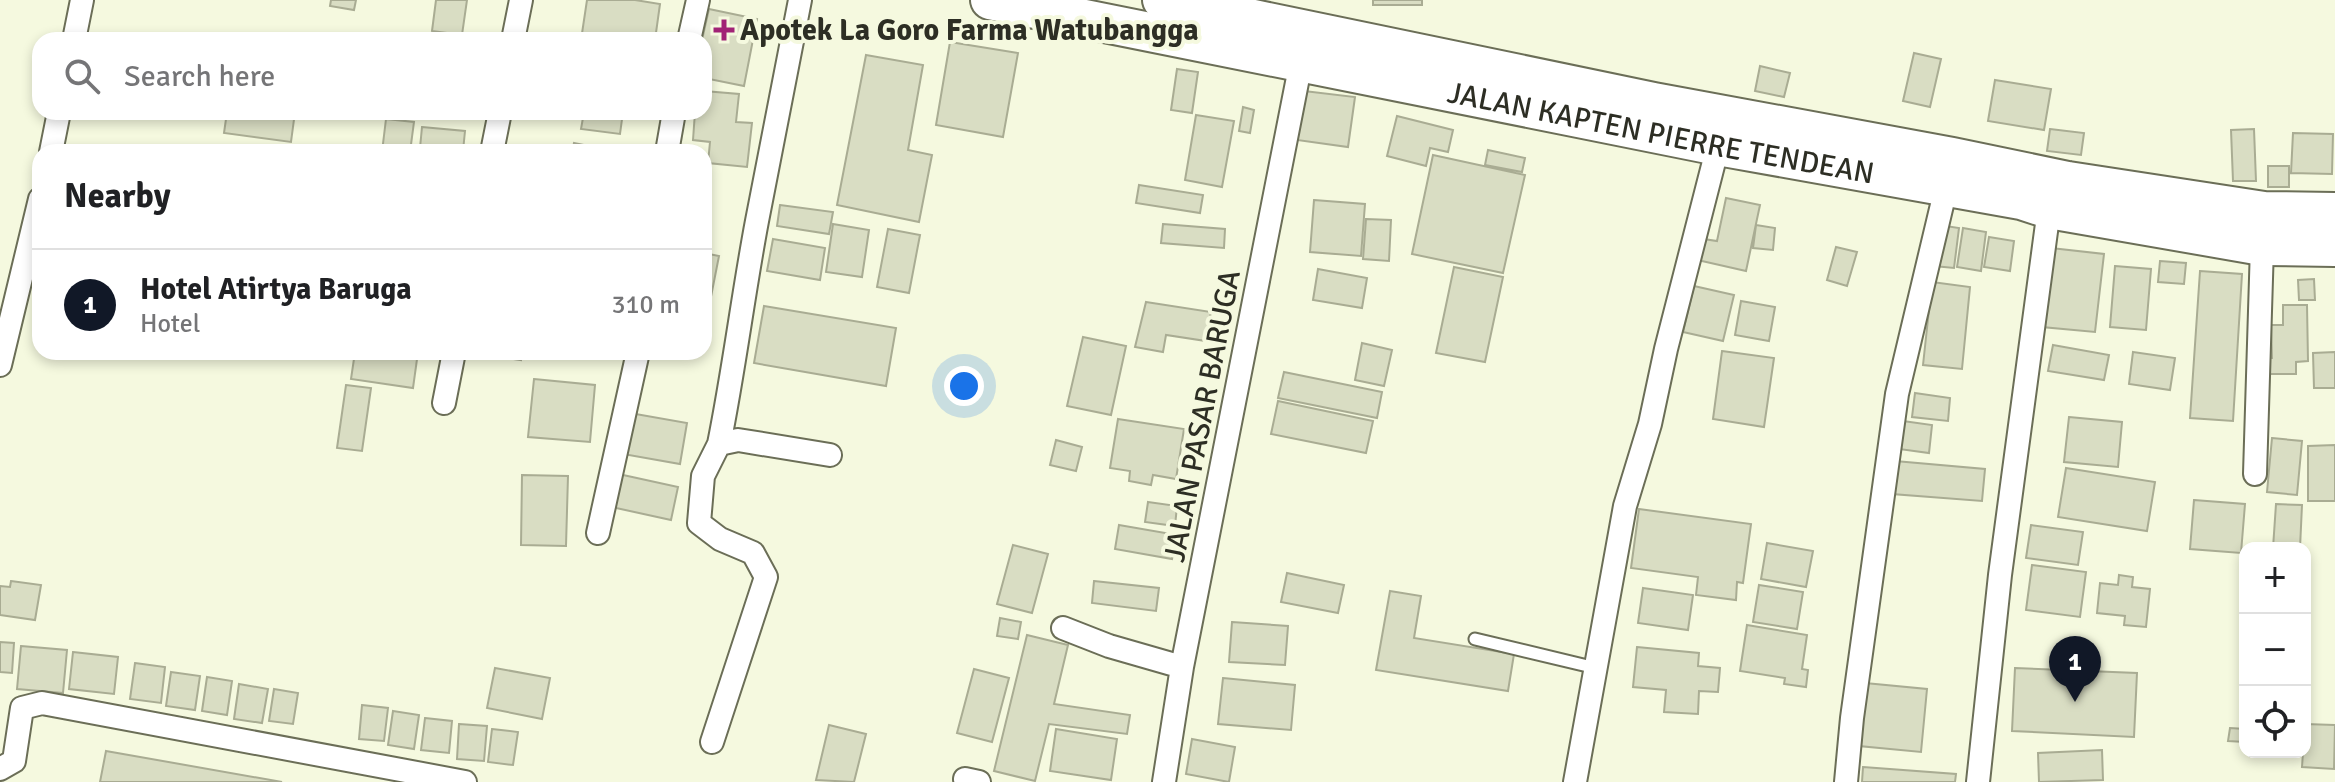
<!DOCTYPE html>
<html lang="en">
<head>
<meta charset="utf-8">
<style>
  body { margin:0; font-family:Signika,sans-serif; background:#f2f2f2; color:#202124 }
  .controls { position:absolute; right:24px; bottom:24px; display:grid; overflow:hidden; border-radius:16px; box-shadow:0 4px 12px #0003 }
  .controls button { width:72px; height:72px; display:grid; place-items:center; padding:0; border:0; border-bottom:2px solid #e0e0e0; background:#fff; color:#202124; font:40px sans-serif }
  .you { position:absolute; left:964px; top:386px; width:28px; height:28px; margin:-20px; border:6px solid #fff; border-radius:50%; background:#1a73e8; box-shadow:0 0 0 12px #1a73e833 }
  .badge { display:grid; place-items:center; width:52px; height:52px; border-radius:50%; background:#111827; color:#fff; font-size:26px; font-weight:700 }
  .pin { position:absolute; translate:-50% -66px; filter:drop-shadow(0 2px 4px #0008) }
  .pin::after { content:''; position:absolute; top:42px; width:28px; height:24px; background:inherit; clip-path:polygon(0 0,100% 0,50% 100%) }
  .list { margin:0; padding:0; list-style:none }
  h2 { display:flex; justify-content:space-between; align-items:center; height:104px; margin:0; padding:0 32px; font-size:34px }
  h2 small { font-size:26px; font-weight:400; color:#757577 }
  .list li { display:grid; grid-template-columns:52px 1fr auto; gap:24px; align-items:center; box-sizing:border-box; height:112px; padding:0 32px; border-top:2px solid #e0e0e0 }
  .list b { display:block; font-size:30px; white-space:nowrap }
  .list p { margin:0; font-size:26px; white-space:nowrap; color:#757577 }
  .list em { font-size:26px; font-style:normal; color:#757577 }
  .icon { flex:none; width:44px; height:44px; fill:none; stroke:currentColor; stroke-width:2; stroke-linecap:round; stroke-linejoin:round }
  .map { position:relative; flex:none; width:2335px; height:782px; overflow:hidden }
  .search { position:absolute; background:#fff; box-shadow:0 4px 12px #0003; left:32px; top:32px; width:680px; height:88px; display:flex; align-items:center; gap:20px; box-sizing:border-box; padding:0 28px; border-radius:24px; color:#757577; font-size:30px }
  .panel { position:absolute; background:#fff; box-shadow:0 4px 12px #0003; left:32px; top:144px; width:680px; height:216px; border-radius:24px }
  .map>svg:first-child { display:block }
</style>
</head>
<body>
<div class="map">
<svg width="2335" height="782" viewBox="0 0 2335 782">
  <rect width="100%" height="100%" fill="#f5f9df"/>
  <path fill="#d9ddc3" stroke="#a9ac93" stroke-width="2" d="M331,0H356L354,10L330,6Z
    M436,0H467L462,35L432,31Z
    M587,0H635L660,4L655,40H581Z
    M1373,0H1422V5H1373Z
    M709,9L757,19L744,86L704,78L702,40Z
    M950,42L1018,53L1003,137L936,125Z
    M1914,53L1941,59L1930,107L1903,101Z
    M866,55L923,65L908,150L932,155L919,222L837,205Z
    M1760,66L1790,73L1784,97L1755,91Z
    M1177,69L1198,72L1192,113L1171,110Z
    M1995,80L2051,89L2044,130L1988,121Z
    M704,91L739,94L736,122L752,123L747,167L708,163L710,142L693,140L695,112H704Z
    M1304,91L1355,97L1348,147L1297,140Z
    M1243,107L1254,110L1250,133L1239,131Z
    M227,112H295L291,142L224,133Z
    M584,112H623L620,134L581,129Z
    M1196,115L1234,121L1222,187L1185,180Z
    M1397,116L1453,130L1448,152L1430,148L1426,166L1387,156Z
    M386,119L414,122L410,152H382Z
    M422,127L465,131L463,151L420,148Z
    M2050,129L2084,133L2081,155L2047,151Z
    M2254,129L2256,181H2233L2231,130Z
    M2293,133L2333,134L2332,174L2291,173Z
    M574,143L618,152H572Z
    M1488,150L1525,158L1522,172L1485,165Z
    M1433,155L1525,175L1503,273L1412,254Z
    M2268,166H2289V187H2268Z
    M1139,185L1203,195L1200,213L1136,203Z
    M1726,198L1760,205L1746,271L1693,259L1697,238L1717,241Z
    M1314,200L1365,204L1361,256L1310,252Z
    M780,205L833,212L829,234L777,226Z
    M1366,219L1391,220L1389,261L1363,259Z
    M833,224L869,230L862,277L826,272Z
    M1163,224L1225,229L1224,248L1161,243Z
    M1756,225L1775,228L1773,250L1753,248Z
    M1939,225L1959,228L1954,268L1934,266Z
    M1963,228L1986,232L1981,271L1957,267Z
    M888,229L920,235L909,293L877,287Z
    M1989,237L2014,241L2010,271L1984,267Z
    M773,239L825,248L820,280L767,271Z
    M1836,247L1857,252L1847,286L1827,280Z
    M2051,248L2104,254L2095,332L2042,327Z
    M704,253L719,256L707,317L704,316Z
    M2160,261L2186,263L2184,284L2158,282Z
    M2115,266L2151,269L2146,330L2110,327Z
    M1454,267L1503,277L1485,362L1436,353Z
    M1318,269L1367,278L1362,308L1313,300Z
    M2200,271L2242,274L2233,421L2190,418Z
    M2314,279L2315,300H2299L2298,280Z
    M1932,282L1970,287L1962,369L1923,365Z
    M1694,286L1734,295L1723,341L1683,332Z
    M1741,301L1775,307L1769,341L1735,335Z
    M1146,302L1211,312L1206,341L1166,335L1163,352L1135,347Z
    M2283,305H2307L2308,361L2296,362V374H2261V358H2272L2271,325H2283Z
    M764,306L896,328L886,386L754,363Z
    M1083,337L1126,346L1111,415L1067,406Z
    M1362,343L1392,350L1384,386L1355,380Z
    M2053,345L2109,355L2104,380L2048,371Z
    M1722,351L1774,358L1764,427L1713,419Z
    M355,352H418L413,388L351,379Z
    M462,352H522L521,360Z
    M2133,352L2175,358L2170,390L2129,384Z
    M2335,352V388H2314L2313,353Z
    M1284,372L1382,392L1377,418L1278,398Z
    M534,379L595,385L590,442L528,437Z
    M346,385L371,388L362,451L337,448Z
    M1915,393L1950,398L1948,421L1912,417Z
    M1278,401L1373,421L1366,453L1271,434Z
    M630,413L687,423L680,464L623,454Z
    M2069,417L2122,422L2118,467L2064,462Z
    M1118,419L1184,429L1176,479L1153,475L1151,485L1129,481L1130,471L1110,468Z
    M1903,421L1932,425L1929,453L1899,449Z
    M2272,438L2302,441L2297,495L2267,492Z
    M1056,440L1082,447L1076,471L1050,465Z
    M2335,445V501H2308V446Z
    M1895,461L1985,469L1982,501L1892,494Z
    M2066,468L2155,482L2147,531L2058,517Z
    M614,473L678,487L671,520L607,506Z
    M522,475L568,476L566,546L521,545Z
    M2194,500L2245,504L2241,553L2190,549Z
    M1148,502L1177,506L1175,526L1145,522Z
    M2276,504L2302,505L2300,548H2273Z
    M1639,509L1751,524L1743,583L1737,582L1736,600L1696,595L1698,577L1631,568Z
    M1119,525L1177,535L1172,559L1115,549Z
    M2031,525L2083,532L2078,565L2026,558Z
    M1767,543L1813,551L1806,587L1761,579Z
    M1013,545L1048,554L1032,613L997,604Z
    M2032,565L2086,572L2080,617L2026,610Z
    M1287,573L1344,585L1338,613L1281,602Z
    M2119,575L2133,577L2132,587L2150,589L2146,627L2124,625L2125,616L2097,613L2100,583L2118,585Z
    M11,581L41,585L35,620L0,615V586L10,587Z
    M1094,581L1159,588L1156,611L1092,603Z
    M1759,585L1803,592L1797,629L1753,622Z
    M1643,588L1693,595L1688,630L1638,623Z
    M1390,591L1421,596L1414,638L1514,654L1508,691L1376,670Z
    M1000,618L1021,622L1018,639L997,636Z
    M1232,622L1288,626L1285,665L1229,662Z
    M1747,625L1807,635L1802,669L1808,670L1806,687L1784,684L1785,678L1740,671Z
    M1027,635L1068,645L1054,704L1130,715L1127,734L1049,724L1035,781L994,771Z
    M0,642L14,643L12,673L0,672Z
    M21,646L67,650L63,693L17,689Z
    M1637,647L1699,653L1698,666L1720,668L1718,692L1699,691L1698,714L1664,712L1666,690L1633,687Z
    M73,652L118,657L114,694L69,689Z
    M135,663L165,667L161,703L130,699Z
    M495,668L550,678L542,719L487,708Z
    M2015,668L2137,673L2134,737L2012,731Z
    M974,669L1009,678L992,742L957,733Z
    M171,672L200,676L195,710L166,706Z
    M207,677L232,681L227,715L202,711Z
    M1223,678L1295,685L1291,730L1218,724Z
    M1865,683L1927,689L1921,752L1859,746Z
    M239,684L268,689L262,723L234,719Z
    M274,689L298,693L293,724L269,721Z
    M362,705L388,708L384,741L359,739Z
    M393,711L419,715L414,749L388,745Z
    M425,718L452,721L449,753L421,750Z
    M459,724L487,726L484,761L457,759Z
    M2305,724L2335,725L2334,769L2302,767Z
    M829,725L866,734L854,782L816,780Z
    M2230,728L2245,729V742L2228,741Z
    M492,729L518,732L513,765L488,762Z
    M1056,729L1117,739L1111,780L1050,771Z
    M1192,739L1235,747L1229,782L1186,774Z
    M2102,750L2103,780L2039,782L2038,753Z
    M106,751L282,782H100Z
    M1863,767L1956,774L1955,782H1862Z"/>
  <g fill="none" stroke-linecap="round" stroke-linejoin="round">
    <g stroke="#6b6e57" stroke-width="15">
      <path id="service" d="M1475,639L1596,668"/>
    </g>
    <g stroke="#6b6e57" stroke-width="26">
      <path id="minor" d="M800,0C786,74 771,147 757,221C743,295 734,370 719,444L738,440L830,455
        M74,40L82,0
        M513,40L521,0
        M689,40L698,0
        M51,152L59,112
        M492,152L500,112
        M667,152L674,112
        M0,365L40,199
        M444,403L454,352
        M2255,474L2262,246
        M598,533L638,352
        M1063,628L1109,646L1182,667
        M712,742L766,577L753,553L720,539L699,523L703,476L719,444
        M0,769L14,761L22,708L42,703L465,782
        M965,779L979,782
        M1164,782L1182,667L1303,52
        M1575,782L1625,506L1650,424L1666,349L1718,146
        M1846,782L1852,718L1897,394L1946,188
        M1978,782L2000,575L2049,209"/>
    </g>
    <g stroke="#6b6e57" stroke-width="42">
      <g id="trunk">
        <path id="s1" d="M990,0L1718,146L2021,200L2049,209L2262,246L2335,247"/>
        <path d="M1162,0L1654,102L1952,157L2068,181L2264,211L2335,212"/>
      </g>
    </g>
    <use href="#service" stroke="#fff" stroke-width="11"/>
    <use href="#minor" stroke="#fff" stroke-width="22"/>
    <use href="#trunk" stroke="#fff" stroke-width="38"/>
  </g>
  <path fill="#a12376" stroke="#f5f9df" stroke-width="3" d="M720 18h8v8h8v8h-8v8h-8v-8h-8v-8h8z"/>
  <g text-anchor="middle" stroke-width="8" stroke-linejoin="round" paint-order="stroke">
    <g font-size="30" font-weight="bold" fill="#2d2e24" stroke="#f5f9df" text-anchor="start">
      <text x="740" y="40">Apotek La Goro Farma Watubangga</text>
    </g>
    <g font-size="30" fill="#2d2e24" stroke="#f5f9df">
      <text dy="10" stroke="none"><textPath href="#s1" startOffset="684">JALAN KAPTEN PIERRE TENDEAN</textPath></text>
      <text transform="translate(1202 416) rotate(-79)" y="10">JALAN PASAR BARUGA</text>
    </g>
  </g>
</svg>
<div class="controls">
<button>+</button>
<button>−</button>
<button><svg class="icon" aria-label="locate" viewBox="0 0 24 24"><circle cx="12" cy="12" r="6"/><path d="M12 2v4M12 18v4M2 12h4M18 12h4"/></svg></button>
</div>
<div class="you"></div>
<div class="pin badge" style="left:2075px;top:702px">1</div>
<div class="search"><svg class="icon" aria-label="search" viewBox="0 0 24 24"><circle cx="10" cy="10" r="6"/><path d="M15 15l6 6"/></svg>Search here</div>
<section class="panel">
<h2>Nearby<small></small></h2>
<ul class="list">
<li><span class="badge">1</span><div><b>Hotel Atirtya Baruga</b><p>Hotel</p></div><em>310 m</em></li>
</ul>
</section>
</div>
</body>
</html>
